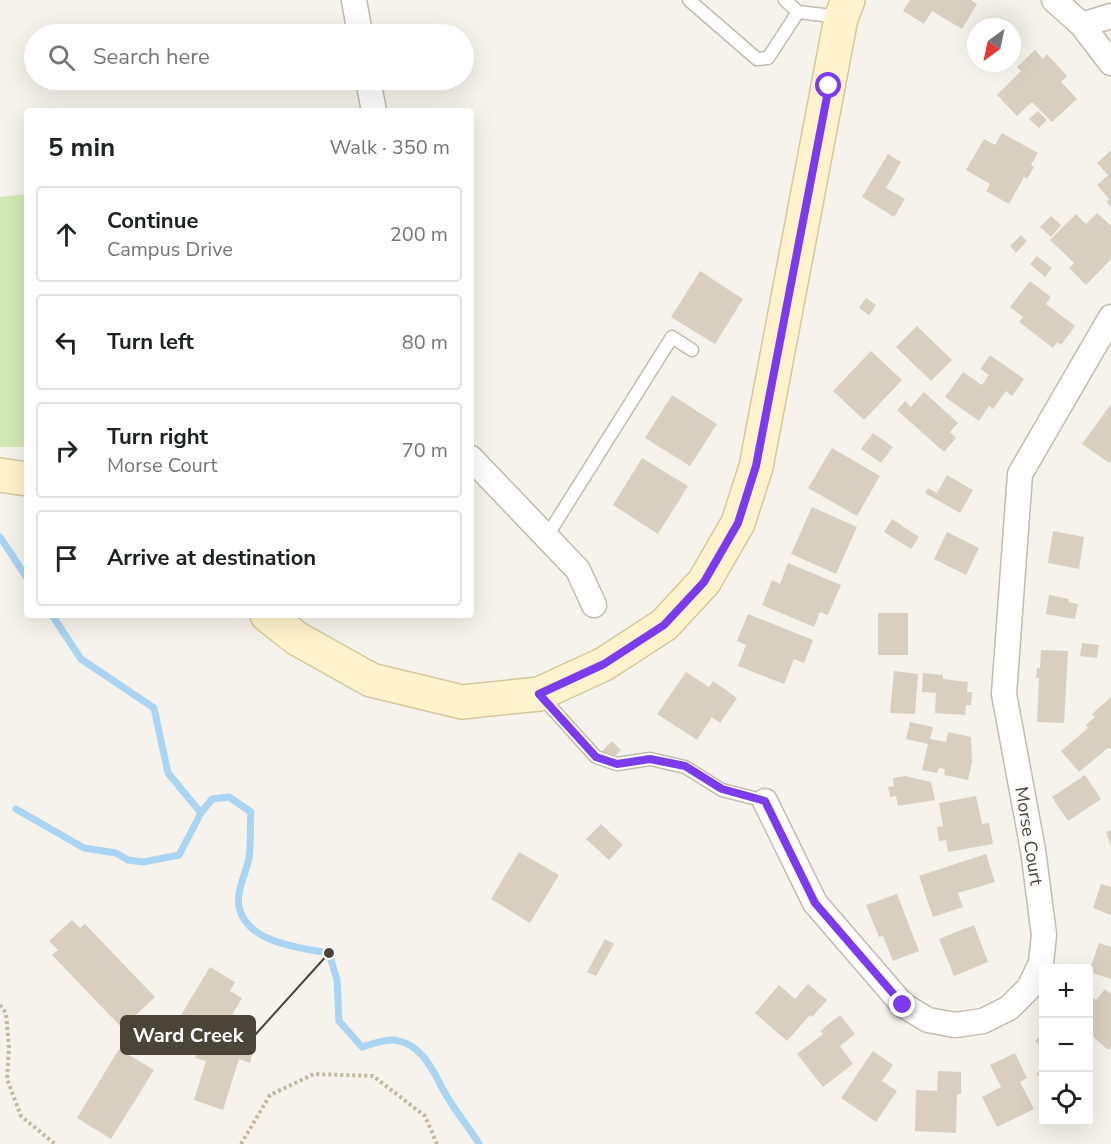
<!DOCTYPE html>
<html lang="en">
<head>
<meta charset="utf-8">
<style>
  body { margin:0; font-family:"Nunito Sans",sans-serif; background:#f2f2f2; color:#202124 }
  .controls { position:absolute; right:18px; bottom:18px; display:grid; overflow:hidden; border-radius:6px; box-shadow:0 6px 24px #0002 }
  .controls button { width:54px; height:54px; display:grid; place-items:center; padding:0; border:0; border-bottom:2px solid #e0e0e0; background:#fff; color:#202124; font:30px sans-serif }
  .compass { position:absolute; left:967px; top:18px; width:54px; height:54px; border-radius:50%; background:#fff; box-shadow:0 6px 24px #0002; rotate:213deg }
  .stop { position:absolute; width:18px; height:18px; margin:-14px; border:4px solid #7c3aed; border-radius:50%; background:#fff }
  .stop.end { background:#7c3aed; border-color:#fff; box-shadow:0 2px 6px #0008 }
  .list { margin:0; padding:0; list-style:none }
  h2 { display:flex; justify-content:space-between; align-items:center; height:78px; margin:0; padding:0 24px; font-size:26px }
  h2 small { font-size:20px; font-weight:400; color:#757577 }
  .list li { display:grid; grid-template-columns:39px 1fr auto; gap:18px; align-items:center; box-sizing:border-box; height:96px; margin:0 12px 12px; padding:0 12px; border:2px solid #e0e0e0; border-radius:6px }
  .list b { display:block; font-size:22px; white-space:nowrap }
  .list p { margin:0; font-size:20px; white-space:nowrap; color:#757577 }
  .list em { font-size:20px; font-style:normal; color:#757577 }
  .icon { flex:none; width:33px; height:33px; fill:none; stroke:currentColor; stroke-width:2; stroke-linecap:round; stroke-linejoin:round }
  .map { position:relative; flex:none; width:1111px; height:1144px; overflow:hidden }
  .search { position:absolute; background:#fff; box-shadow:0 6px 24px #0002; left:24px; top:24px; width:450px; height:66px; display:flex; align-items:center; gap:15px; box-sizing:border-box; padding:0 21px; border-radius:33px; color:#757577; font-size:22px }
  .panel { position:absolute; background:#fff; box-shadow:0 6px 24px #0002; left:24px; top:108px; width:450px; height:510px; border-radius:6px }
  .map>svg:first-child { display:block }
</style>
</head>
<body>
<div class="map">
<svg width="1111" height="1144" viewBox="0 0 1111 1144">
  <rect width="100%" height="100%" fill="#f6f3ec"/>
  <path fill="#d2eab5" d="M27,194V447H0V197Z"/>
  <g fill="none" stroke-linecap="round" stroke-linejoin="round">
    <path stroke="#a9d4f2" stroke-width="7" d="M0,537L27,578
      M52,615L81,659L154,708L168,773L201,813
      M16,809L84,848L116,853L128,860L143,862L179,855L201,813L212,799L229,797L251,812C250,827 251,843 249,858C246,874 236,890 239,907C247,943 300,948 329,953L337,980L339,1021L362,1047C371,1044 385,1039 394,1040C425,1044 434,1075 448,1098C457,1114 470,1128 479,1144"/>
  </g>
  <path fill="#d8cfc1" d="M910,0H971L977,4L962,29L932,11L924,24L903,11Z
    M1035,50L1043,59L1047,54L1067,76L1061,82L1077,99L1052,122L1032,102L1017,116L997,95L1021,71L1017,67Z
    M1038,111L1047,120L1039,128L1029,119Z
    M1002,133L1038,153L1031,165L1034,167L1027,179L1024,177L1009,204L986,191L990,184L966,170L984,139L995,145Z
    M1111,150V207L1106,201L1109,199L1097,185L1108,175L1097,163Z
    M888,154L901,162L886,188L905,199L894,217L862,197Z
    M1097,213L1111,226V259L1086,285L1069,268L1074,263L1050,240L1076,214L1086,224Z
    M1051,216L1061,225L1051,237L1040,227Z
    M1021,235L1027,241L1016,253L1010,246Z
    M1037,256L1052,268L1045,277L1030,264Z
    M700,271L743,299L715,344L671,317Z
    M1030,281L1051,297L1046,304L1075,326L1061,345L1057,342L1053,348L1019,322L1023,317L1010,307Z
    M866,298L876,305L869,315L859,308Z
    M917,326L952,360L931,381L896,347Z
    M871,351L902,380L864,420L833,391Z
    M990,355L1024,379L1012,396L1006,391L993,409L989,406L979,421L945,397L963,372L982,385L989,375L980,369Z
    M924,392L958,423L950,432L956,438L944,452L897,410L905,401L911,407Z
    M672,395L717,424L690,466L645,438Z
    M1111,404V461L1109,463L1082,444Z
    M873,433L893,447L881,463L861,449Z
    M832,448L880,476L857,516L808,488Z
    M642,458L688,486L658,534L613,505Z
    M947,475L973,490L960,513L925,493L928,488L937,493Z
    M812,507L857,527L836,574L791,554Z
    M892,519L919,537L911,549L884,532Z
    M1053,531L1084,537L1079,569L1048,563Z
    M947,532L979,548L966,575L934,559Z
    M788,563L841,585L828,615L820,612L814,627L762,605L772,580L780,584Z
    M1049,595L1069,599L1068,602L1078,604L1075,619L1046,614Z
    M878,613H908V655H878Z
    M748,614L813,640L804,663L794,659L784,684L738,666L746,645L737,641Z
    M1082,643L1099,645L1097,658L1080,656Z
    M1041,650L1068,651L1064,723L1037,722L1039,678H1036L1037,668H1040Z
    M894,671L918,674L915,714L890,713Z
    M686,672L709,687L713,681L737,698L720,723L712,717L697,740L657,714Z
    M923,673L943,675V679L968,682L967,692H972L971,705H966L965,715L935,713L936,693L922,692Z
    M1111,697V749L1108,748L1079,772L1061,751L1088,728L1086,725L1095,717L1092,714Z
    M910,722L933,727L930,739L946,742L948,732L971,737L972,762L968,780L944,775L945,769L939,768L937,773L922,770L928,744L906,739Z
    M612,741L621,750L610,761L601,752Z
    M1085,775L1101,799L1068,821L1052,797Z
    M905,776L931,782L935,800L898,806L896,796L890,797L888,787L894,786L893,778Z
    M976,796L982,824L989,823L993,844L948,852L946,840L939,841L937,827L943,826L939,803Z
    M601,824L623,845L609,860L586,839Z
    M1111,830V846L1106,832Z
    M519,852L559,875L530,923L491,899Z
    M986,854L995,882L958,893L963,907L933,917L919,876Z
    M1101,884L1111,887V915L1093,908Z
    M897,894L919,951L893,961L883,936L879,937L866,905Z
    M72,920L80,928L85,924L155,997L122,1028L52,955L58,950L49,941Z
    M974,925L988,962L954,976L939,939Z
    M605,939L614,944L596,976L587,972Z
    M1099,943L1111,947V979L1089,972Z
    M210,967L235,982L230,991L242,998L223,1030L207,1021L203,1029L181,1015Z
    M808,984L827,1000L812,1017L810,1015L787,1041L755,1013L779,985L795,999Z
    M1105,989L1111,994V1047L1108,1050L1088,1032V994L1096,1000Z
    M840,1015L855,1034L840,1046L853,1064L823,1087L797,1054L823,1034L820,1031Z
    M204,1028L255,1045L250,1063L239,1059L223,1110L194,1100L206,1061L195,1058Z
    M1044,1031V1049L1035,1041Z
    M119,1049L154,1070L111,1139L77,1118Z
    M873,1051L893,1065L882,1081L897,1091L876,1122L841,1098Z
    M1015,1053L1027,1078L1020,1082L1034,1109L997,1127L982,1097L1001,1087L990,1065Z
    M1044,1066V1081L1036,1074Z
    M938,1071L961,1072V1094H957L956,1133L915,1131L916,1090L937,1091Z"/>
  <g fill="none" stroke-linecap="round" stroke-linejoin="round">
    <g stroke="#c2bbae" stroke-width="15">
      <path id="lane" d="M689,0L757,59L768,58L798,12
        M785,0L798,12L840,17
        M547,536L672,337L692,350
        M540,695L596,757L617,764L650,759L685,767L722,790L765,801"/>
    </g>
    <g stroke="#c2bbae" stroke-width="27">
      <path id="street" d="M354,0L360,34
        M1054,0L1082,25L1111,63
        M1082,25L1111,16
        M368,80L374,111
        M471,458L578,570L594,605
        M765,801L815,903L903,1005L928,1020L955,1025L983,1021L1009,1008L1029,988L1041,963L1044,935L1033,850L1004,694L1020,474L1111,317"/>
    </g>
    <g stroke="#d6c79b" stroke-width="36">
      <path id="secondary" d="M0,475L27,479
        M267,615L296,638L371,680L462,702L539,694L604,664L664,625L704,582L738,523L756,467L841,18L848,0"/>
    </g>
    <path stroke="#c4b79f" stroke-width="4" stroke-dasharray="3 3" stroke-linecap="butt" d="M0,1005L6,1013L9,1047L7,1079L21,1116L55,1144
      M241,1144L270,1095L314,1074L373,1076L425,1116L437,1144"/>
    <use href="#lane" stroke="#fff" stroke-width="12"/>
    <use href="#street" stroke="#fff" stroke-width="24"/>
    <use href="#secondary" stroke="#fff3cd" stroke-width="33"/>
  </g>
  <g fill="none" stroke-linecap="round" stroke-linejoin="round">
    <path stroke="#7c3aed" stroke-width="8" d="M829,86L756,466L738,523L704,582L664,625L604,664L539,694L596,757L617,764L650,759L685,766L722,789L765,801L815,903L903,1005"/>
  </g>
  <g text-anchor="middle" stroke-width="5" stroke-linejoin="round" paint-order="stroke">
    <g font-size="18" fill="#4b4439" stroke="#fff">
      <text transform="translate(1029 836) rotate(81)" y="6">Morse Court</text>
    </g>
  </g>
  <path fill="none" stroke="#4b4439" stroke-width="2" d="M329 953L255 1035"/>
  <circle fill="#4b4439" stroke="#fff" stroke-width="2" cx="329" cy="953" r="6"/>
  <rect fill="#4b4439" stroke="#4b4439" stroke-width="2" x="121" y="1016" width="134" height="38" rx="6"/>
  <g font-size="20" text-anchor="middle" font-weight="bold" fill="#fff">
    <text x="188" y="1042">Ward Creek</text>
  </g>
</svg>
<div class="controls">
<button>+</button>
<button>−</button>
<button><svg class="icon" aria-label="locate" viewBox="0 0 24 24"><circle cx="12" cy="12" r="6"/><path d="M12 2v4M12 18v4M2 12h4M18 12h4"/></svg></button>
</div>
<svg class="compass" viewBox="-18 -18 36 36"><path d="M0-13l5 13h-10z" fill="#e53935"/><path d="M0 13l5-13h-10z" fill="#757577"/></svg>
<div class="stop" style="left:829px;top:86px"></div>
<div class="stop end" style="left:903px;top:1005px"></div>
<div class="search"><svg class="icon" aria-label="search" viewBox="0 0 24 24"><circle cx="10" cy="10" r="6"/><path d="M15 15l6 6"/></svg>Search here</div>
<section class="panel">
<h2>5 min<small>Walk · 350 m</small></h2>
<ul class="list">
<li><svg class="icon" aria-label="ahead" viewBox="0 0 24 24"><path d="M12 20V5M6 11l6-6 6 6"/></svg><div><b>Continue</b><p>Campus Drive</p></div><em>200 m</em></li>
<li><svg class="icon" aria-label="left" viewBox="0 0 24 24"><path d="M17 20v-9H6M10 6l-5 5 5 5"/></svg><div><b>Turn left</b></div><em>80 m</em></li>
<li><svg class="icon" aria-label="right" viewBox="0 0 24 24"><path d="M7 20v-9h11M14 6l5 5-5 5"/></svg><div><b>Turn right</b><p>Morse Court</p></div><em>70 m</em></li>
<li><svg class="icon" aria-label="arrive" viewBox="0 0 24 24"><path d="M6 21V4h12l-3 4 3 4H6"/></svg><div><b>Arrive at destination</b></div></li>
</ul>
</section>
</div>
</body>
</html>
